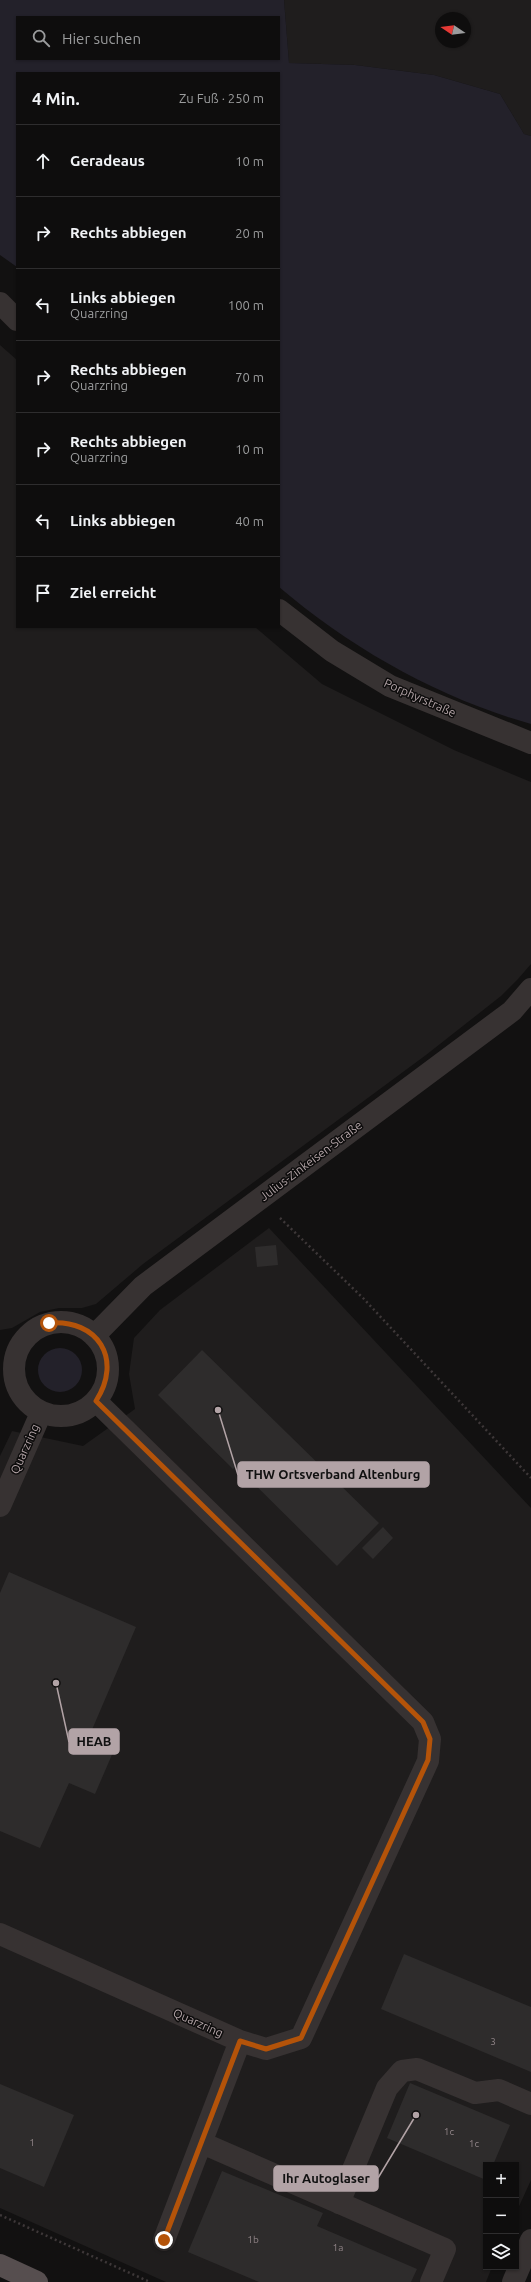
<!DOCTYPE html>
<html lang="de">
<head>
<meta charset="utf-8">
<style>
  body { margin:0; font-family:Ubuntu,sans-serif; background:#1c1b1b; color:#f1f3f6 }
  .controls { position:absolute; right:12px; bottom:12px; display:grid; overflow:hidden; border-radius:0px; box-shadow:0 1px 3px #0004 }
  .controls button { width:36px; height:36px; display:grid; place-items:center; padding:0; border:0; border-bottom:1px solid #2e2d2e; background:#0e0d0d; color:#f1f3f6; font:20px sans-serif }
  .compass { position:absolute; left:435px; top:12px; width:36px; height:36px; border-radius:50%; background:#0e0d0d; box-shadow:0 1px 3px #0004; rotate:283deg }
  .stop { position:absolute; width:12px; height:12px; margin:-9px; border:3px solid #b45309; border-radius:50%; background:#fff }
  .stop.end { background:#b45309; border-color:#fff; box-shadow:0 1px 4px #0008 }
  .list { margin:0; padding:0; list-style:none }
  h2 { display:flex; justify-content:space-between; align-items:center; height:52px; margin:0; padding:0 16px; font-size:17px }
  h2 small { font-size:13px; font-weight:400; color:#9b9c9d }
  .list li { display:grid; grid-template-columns:26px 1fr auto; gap:12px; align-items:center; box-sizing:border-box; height:72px; padding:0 16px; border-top:1px solid #2e2d2e }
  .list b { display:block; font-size:15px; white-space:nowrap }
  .list p { margin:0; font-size:13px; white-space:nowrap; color:#9b9c9d }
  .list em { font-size:13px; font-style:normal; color:#9b9c9d }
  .icon { flex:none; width:22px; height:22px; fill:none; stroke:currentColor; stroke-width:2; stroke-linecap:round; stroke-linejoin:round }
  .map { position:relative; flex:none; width:531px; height:2282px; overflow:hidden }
  .search { position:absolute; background:#0e0d0d; box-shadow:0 1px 3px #0004; left:16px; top:16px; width:264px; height:44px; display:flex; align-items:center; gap:10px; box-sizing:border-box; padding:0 14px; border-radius:0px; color:#9b9c9d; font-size:15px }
  .panel { position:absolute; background:#0e0d0d; box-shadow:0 1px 3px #0004; left:16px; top:72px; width:264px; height:556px; border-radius:0px }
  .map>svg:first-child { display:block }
</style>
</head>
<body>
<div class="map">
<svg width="531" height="2282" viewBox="0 0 531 2282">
  <rect width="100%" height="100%" fill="#121111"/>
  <path fill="#1f1d1d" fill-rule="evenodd" d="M284,0H531V136L524,134L500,94L434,75L355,65L289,63ZM441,18H465V42H441Z
    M0,345L17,360V627H255L322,684L454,750L531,782V964L518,979L501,996L426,1055L143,1264L96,1304L82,1308H59L40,1312L12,1328L0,1330Z
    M269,1228L531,1508V2180L516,2213V2165H486V2267H492L486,2282H166L0,2208V1456L12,1431L83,1446L135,1409L129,1374L134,1338L160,1310Z"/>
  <path fill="#23212a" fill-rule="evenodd" d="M0,0H284L289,63L355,65L434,75L500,94L524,134L531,136V724C439,698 352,649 279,587V73H17V267L0,255ZM17,17H279V59H17Z
    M38 1370a22 22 0 1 1 44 0a22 22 0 1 1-44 0Z"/>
  <path fill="#2e2c2c" d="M276,1245L278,1265L257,1267L255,1247Z
    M202,1350L379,1523L337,1566L236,1466L233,1469L158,1395Z
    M383,1527L393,1538L373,1559L362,1548Z
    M9,1572L136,1627L88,1739L114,1750L95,1794L69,1783L40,1848L0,1831V1593Z
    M404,1954L531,2007V2072L381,2009Z
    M410,2083L510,2125L493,2165H486V2180L387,2138Z
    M0,2084L74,2115L44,2187L0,2168Z
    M222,2171L323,2213L317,2226L417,2269L411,2282H259L188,2252Z"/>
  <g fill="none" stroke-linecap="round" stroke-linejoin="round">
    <path stroke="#3e3839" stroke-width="2.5" stroke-dasharray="2 3" stroke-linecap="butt" d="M280,1218L363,1298L531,1478
      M0,2215L150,2282"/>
    <path stroke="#373232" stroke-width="22" d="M0,303L17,320
      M279,610L332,651L390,686L531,743
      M14 1369a47 47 0 1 1 94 0a47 47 0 1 1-94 0Z
      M94,1336L143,1286L512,1011L531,989
      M0,1506L41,1413
      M0,1934L240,2041L266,2049L301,2038L428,1761L430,1739L423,1722L96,1401
      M202,2143L445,2249L431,2282
      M339,2203L387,2088L402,2071L417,2069L475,2093L499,2090L531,2104
      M164,2240L240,2041
      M513,2282L531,2240"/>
    <path stroke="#564e4f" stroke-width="22" d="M0,2265L37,2282"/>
  </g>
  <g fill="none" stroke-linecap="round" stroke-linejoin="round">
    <path stroke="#b45309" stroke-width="5" d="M49,1323C98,1319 123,1359 96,1401L423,1722L430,1739L428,1760L301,2038L266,2049L240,2041L164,2240"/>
  </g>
  <g text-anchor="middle" stroke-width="3" stroke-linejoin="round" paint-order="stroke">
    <g font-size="10" fill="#918588">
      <text x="493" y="2045">3</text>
      <text x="449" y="2135">1c</text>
      <text x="32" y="2146">1</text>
      <text x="474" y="2147">1c</text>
      <text x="253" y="2243">1b</text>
      <text x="338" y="2251">1a</text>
    </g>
    <g font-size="12" fill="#b2a3a6" stroke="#0d0c0c">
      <text transform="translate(420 698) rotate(24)" y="4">Porphyrstraße</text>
      <text transform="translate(311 1161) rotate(-37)" y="4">Julius-Zinkeisen-Straße</text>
      <text transform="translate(25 1449) rotate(-66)" y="4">Quarzring</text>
      <text transform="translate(198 2023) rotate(24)" y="4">Quarzring</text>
    </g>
  </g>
  <path fill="none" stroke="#b2a3a6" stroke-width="1.5" d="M218 1410L238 1475M56 1683L69 1742M416 2115L378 2178"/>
  <g fill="#b2a3a6" stroke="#0d0c0c" stroke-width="1.5">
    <circle cx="218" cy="1410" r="4"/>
    <circle cx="56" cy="1683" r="4"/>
    <circle cx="416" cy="2115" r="4"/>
  </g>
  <g fill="#b2a3a6" stroke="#b2a3a6" stroke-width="1.5">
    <rect x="238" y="1462" width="191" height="25" rx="4"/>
    <rect x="69" y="1729" width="50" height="25" rx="4"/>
    <rect x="274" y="2166" width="104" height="25" rx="4"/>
  </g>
  <g font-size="13" text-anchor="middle" font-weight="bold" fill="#111">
    <text x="333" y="1479">THW Ortsverband Altenburg</text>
    <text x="94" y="1746">HEAB</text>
    <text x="326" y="2183">Ihr Autoglaser</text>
  </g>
</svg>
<div class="controls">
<button>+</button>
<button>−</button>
<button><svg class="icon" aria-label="layers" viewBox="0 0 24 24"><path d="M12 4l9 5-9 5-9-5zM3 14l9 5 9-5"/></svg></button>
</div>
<svg class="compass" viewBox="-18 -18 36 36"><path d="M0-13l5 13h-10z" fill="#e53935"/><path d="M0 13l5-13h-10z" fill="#9b9c9d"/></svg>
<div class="stop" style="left:49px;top:1323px"></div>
<div class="stop end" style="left:164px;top:2240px"></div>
<div class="search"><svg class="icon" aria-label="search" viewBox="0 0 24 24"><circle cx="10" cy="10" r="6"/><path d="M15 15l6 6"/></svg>Hier suchen</div>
<section class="panel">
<h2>4 Min.<small>Zu Fuß · 250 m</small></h2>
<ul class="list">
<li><svg class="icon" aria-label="ahead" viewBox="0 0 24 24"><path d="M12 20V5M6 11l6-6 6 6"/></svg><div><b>Geradeaus</b></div><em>10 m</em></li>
<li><svg class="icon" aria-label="right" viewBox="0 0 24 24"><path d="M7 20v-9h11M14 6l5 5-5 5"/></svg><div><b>Rechts abbiegen</b></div><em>20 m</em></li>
<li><svg class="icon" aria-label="left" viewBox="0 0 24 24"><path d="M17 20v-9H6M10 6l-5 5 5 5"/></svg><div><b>Links abbiegen</b><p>Quarzring</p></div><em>100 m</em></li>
<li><svg class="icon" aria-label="right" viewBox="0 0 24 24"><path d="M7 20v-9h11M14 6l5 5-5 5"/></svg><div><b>Rechts abbiegen</b><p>Quarzring</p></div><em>70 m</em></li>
<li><svg class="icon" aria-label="right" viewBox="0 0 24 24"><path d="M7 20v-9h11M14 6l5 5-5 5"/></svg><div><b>Rechts abbiegen</b><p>Quarzring</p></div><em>10 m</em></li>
<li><svg class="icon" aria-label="left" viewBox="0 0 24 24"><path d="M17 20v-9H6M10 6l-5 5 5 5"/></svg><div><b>Links abbiegen</b></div><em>40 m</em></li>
<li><svg class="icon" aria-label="arrive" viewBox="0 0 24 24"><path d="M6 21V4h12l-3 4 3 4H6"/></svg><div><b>Ziel erreicht</b></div></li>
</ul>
</section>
</div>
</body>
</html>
